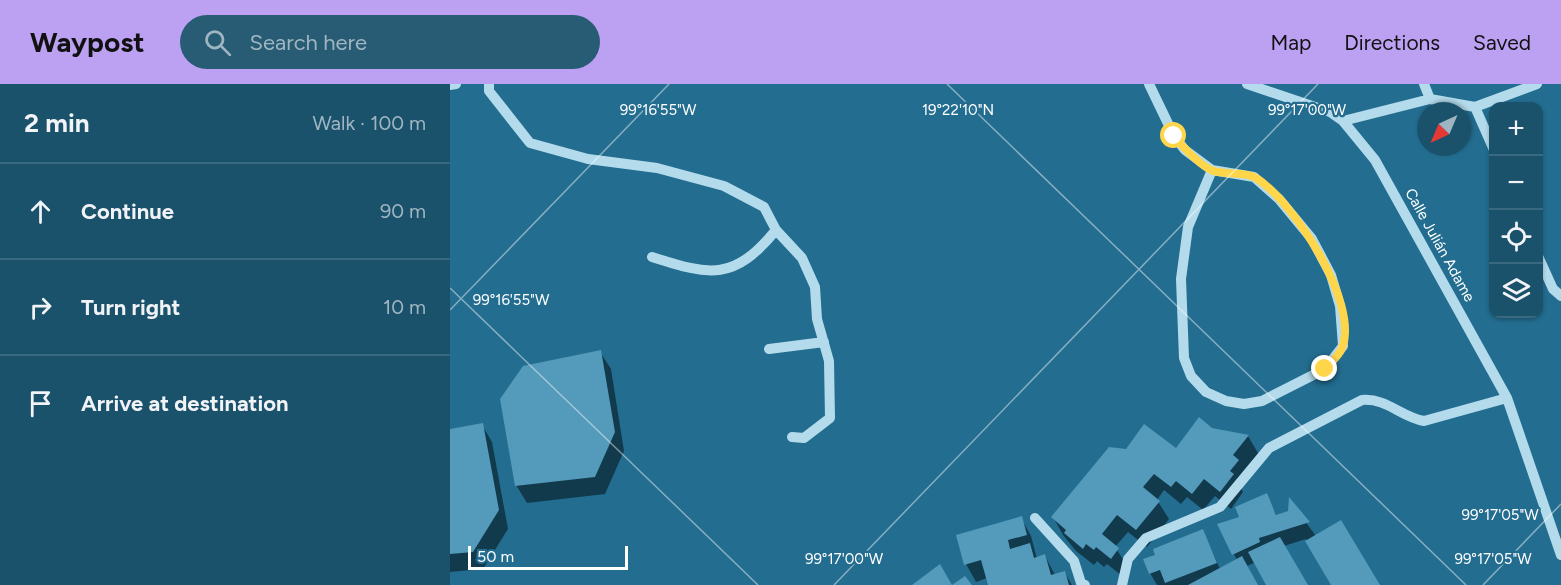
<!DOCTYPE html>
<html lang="en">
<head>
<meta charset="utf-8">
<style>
  body { margin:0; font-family:Figtree,sans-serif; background:#275c74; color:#f1f3f6 }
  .controls { position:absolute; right:18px; top:18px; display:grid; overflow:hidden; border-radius:12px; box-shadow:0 2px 4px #0004 }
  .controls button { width:54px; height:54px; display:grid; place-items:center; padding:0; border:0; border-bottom:2px solid #38697f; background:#1a526c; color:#f1f3f6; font:30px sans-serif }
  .compass { position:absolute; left:967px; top:18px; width:54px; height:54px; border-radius:50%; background:#1a526c; box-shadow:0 2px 4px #0004; rotate:224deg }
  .scale { position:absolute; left:18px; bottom:15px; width:160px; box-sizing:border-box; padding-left:6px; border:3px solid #fff; border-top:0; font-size:16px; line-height:21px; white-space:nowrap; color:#fff; -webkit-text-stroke:4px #236d90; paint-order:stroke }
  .stop { position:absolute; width:18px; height:18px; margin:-14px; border:4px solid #ffd54a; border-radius:50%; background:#fff }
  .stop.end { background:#ffd54a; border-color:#fff; box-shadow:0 2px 6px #0008 }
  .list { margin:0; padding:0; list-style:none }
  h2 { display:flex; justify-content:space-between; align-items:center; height:78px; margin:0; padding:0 24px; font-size:26px }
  h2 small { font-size:20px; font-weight:400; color:#9fb6c2 }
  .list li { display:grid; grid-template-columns:39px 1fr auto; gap:18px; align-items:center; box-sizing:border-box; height:96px; padding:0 24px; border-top:2px solid #38697f }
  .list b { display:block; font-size:22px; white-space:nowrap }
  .list em { font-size:20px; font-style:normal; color:#9fb6c2 }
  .icon { flex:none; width:33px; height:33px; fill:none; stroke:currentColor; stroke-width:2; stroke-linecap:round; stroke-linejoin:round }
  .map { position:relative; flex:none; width:1111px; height:501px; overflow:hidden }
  header { display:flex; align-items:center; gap:36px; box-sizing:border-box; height:84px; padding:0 30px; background:#bca0f2; color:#111 }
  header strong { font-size:28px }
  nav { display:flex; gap:33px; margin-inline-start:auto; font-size:21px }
  .search { width:420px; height:54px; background:#275c74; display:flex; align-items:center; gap:15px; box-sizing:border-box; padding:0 21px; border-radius:33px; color:#9fb6c2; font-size:22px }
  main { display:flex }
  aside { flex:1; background:#1a526c }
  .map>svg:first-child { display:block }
</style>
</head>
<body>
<header>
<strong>Waypost</strong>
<div class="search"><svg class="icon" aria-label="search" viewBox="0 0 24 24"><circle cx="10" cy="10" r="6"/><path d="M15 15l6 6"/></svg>Search here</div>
<nav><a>Map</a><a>Directions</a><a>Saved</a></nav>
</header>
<main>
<aside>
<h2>2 min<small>Walk · 100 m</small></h2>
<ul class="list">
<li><svg class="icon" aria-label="ahead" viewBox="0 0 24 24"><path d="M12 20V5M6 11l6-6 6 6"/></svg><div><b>Continue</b></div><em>90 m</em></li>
<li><svg class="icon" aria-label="right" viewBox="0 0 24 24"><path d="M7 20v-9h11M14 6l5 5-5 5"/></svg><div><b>Turn right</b></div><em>10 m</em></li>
<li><svg class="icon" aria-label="arrive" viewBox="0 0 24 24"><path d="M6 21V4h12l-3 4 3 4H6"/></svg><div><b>Arrive at destination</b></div></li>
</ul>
</aside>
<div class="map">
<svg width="1111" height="501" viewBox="0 0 1111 501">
  <rect width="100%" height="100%" fill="#236d90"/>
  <path fill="#0007" d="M150,268L161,285L174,367L155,410L77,419L66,401Z
    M32,341L42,358L58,445L33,485L0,488V347Z
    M762,345L798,352L808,369L791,404L793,408L781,425L765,412L753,426L737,413L731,420L714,406L707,416L719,435L697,463L678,448L665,463L678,483L671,491L657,480L654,483L647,477L644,481L626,467L613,451L603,433L676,367L726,366Z
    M816,411L827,432L839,429L840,417L866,452L928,501H882L856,455L834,462L857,501H819L806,478L797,482L807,501H707L700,489L753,447L770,485L787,476L769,441L791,434Z
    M571,434L581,452L587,475L595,472L605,491L615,489L622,501H539L537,494L526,498L516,480Z"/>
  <path fill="#549aba" d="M151,266L165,348L145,393L65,402L50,315L73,282Z
    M749,333L762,344L799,351L783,371L789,376L780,387L784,390L770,408L754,395L742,410L726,397L721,403L704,390L693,403L710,417L686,446L667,431L652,450L669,464L661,475L646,463L644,466L636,460L633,465L614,449L616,446L601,433L659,363L676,365L694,340L726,364Z
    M33,339L49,426L23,468L0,470V345Z
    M817,409L826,431L838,427L839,413L860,438L809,454L810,458L782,471L767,440L789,433L785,423Z
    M572,432L577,451L558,456L560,465L580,459L584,474L595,470L601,491L615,487L619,501H538L531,476L514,481L506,451Z
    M891,436L930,501H881L855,457Z
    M753,445L767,479L715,499L710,486L699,490L693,475L705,471L703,465Z
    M830,453L858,501H816L798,468Z
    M792,472L808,501H738Z
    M490,480L502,501H462Z
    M515,492L522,501H502Z"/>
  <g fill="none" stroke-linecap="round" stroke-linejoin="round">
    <path stroke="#b4dbec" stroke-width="10" d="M39,0V7L80,59L138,75L207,84L274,102L314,123L326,146C284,197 261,192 202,173
      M699,0L724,52L735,66L762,86L804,93L829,115L862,155L881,191L890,222L893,262L875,285L812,317L794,320L776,317L756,308L741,292L734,274L731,195L738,143L762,86
      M797,0L880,28L893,37L925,76L1057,314L1111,471
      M974,0L980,15
      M0,1L6,0
      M1025,23L1044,66
      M893,37L980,15L1025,23L1087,0
      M326,146L352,174L365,203L367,235L379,277L380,334L354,354L342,353
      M1088,172L1103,205L1111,212
      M319,265L374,258
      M585,434L624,477L631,499L635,501
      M672,501L678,475L696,454L770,423L819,364L912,316C937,314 951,333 974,337L1057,314"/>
  </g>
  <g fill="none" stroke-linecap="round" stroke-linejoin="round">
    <path stroke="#ffd54a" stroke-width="8" d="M724,52C734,64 747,79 761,86C775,92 794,87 806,94C843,117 910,219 892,264C889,272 881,278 875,285"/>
  </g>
  <path fill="none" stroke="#fff" stroke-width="1.5" stroke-opacity="0.45" d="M497,0L1016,501M0,204L308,501M0,226L219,0M384,501L868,0M1033,501L1111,420"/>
  <g text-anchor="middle" stroke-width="4.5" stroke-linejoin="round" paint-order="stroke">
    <g font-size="15" fill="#fff" stroke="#236d90">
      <text transform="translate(990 161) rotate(61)" y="5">Calle Julián Adame</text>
    </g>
  </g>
  <g font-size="15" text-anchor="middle" fill="#fff" stroke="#236d90" stroke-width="4.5" stroke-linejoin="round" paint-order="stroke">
    <text x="508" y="31">19°22'10"N</text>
    <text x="857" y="31">99°17'00"W</text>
    <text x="208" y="31">99°16'55"W</text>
    <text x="61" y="221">99°16'55"W</text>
    <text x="1050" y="436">99°17'05"W</text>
    <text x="394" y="480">99°17'00"W</text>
    <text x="1043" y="480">99°17'05"W</text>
  </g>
</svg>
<div class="controls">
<button>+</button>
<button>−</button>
<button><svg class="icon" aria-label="locate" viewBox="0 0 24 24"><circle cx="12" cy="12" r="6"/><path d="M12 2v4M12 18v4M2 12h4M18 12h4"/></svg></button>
<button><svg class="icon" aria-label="layers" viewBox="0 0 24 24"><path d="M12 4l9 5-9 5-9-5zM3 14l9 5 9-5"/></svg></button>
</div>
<svg class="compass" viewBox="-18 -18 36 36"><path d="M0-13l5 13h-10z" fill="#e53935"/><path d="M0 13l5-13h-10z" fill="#9fb6c2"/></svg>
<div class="scale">50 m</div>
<div class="stop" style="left:724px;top:52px"></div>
<div class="stop end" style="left:875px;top:285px"></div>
</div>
</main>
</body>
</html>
